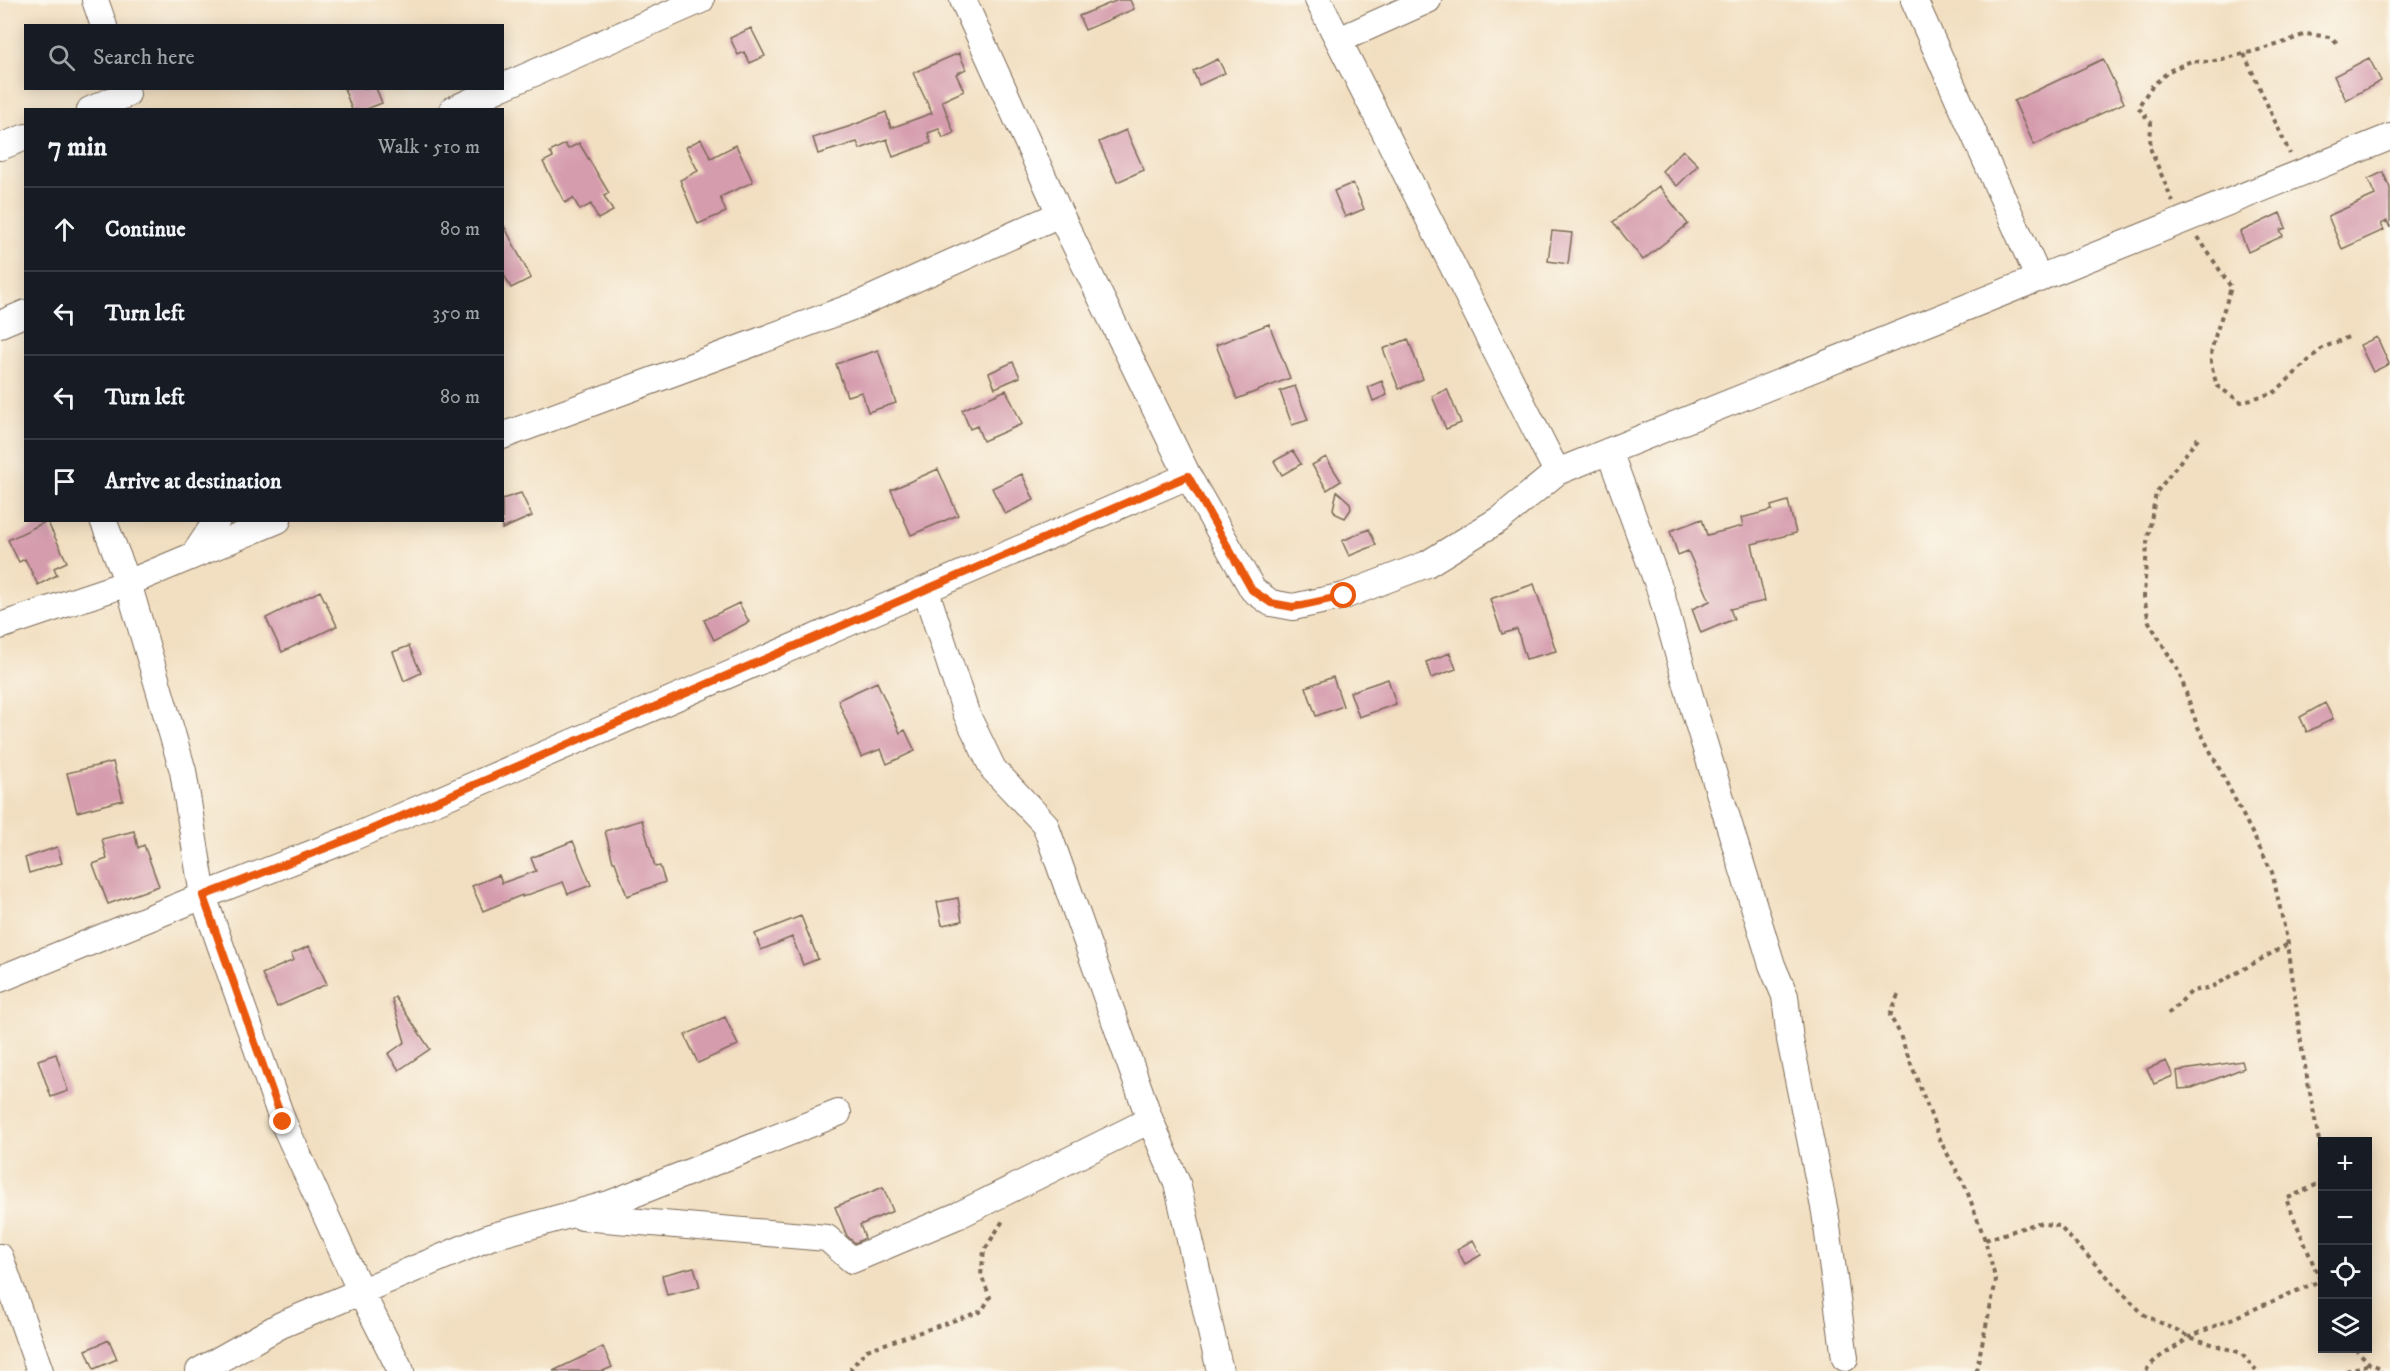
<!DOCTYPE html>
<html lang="en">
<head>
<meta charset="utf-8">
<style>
  body { margin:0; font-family:"IM FELL DW Pica",serif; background:#242831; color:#f1f3f6 }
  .controls { position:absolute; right:18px; bottom:18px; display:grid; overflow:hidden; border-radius:0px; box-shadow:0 3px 15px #0003 }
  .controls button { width:54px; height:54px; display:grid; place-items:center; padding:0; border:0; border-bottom:2px solid #363941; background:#171b24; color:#f1f3f6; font:30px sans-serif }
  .stop { position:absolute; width:18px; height:18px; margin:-14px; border:4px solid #ea580c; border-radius:50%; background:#fff }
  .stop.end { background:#ea580c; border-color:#fff; box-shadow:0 2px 6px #0008 }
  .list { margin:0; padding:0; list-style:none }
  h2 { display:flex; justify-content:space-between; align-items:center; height:78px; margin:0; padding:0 24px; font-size:26px }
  h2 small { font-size:20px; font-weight:400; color:#9ea1a6 }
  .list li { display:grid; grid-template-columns:39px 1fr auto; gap:18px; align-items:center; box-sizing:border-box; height:84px; padding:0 24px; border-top:2px solid #363941 }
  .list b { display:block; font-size:22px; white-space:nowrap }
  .list em { font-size:20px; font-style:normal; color:#9ea1a6 }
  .icon { flex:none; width:33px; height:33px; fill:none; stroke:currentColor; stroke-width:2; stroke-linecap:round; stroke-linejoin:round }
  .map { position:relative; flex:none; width:2390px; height:1371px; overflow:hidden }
  .search { position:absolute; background:#171b24; box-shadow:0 3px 15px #0003; left:24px; top:24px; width:480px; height:66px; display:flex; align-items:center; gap:15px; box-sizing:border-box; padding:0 21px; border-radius:0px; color:#9ea1a6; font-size:22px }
  .panel { position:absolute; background:#171b24; box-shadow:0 3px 15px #0003; left:24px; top:108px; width:480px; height:414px; border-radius:0px }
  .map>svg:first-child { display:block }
</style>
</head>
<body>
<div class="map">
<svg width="2390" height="1371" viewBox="0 0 2390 1371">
  <rect width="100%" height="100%" fill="#fbf7ec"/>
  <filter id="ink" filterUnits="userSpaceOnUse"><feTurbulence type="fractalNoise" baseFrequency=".0167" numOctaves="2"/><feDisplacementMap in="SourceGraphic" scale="12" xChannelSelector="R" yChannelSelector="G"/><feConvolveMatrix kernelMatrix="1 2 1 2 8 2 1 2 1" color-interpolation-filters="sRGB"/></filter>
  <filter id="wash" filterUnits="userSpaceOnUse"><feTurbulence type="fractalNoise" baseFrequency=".008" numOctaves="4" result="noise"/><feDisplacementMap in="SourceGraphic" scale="24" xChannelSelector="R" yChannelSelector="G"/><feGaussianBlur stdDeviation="1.35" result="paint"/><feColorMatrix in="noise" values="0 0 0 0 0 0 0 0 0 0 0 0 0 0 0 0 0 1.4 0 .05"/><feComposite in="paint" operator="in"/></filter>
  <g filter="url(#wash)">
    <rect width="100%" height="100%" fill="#f2dfc1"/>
    <g id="blocks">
      <path fill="#d59cae" d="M1118,0H1130L1134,9L1085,30L1079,16Z
        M751,28L765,56L750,63L744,52L738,55L730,38Z
        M959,53L966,69L956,74L964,91L942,101L954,133L943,138L939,129L928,133L931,143L893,157L887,139L860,149L857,142L818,154L813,138L851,126L886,112L891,128L932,113L913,73Z
        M2369,58L2381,81L2346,100L2334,76Z
        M1218,59L1225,73L1199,85L1193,71Z
        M2103,59L2124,103L2034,145L2014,101Z
        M344,88H376L382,103L364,110H352Z
        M1126,130L1144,170L1117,182L1099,142Z
        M701,139L711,158L736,145L753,182L720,197L726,212L698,224L680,180L698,171L686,147Z
        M579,143L609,193L604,196L613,211L598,219L591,204L580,210L573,198L565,203L543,162L553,157L550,152L565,144L568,149Z
        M1683,150L1698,165L1677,186L1662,171Z
        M2383,172L2390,188V228L2387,221L2381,224L2384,230L2342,249L2328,216L2375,195L2368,179Z
        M1353,183L1364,209L1345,217L1334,191Z
        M1659,186L1688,224L1643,260L1613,222Z
        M2280,213L2286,228L2280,230L2283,236L2248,252L2240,232Z
        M502,222L531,278L511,288L502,271Z
        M1552,231L1572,233L1568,264L1548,261Z
        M1269,324L1290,378L1237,399L1216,345Z
        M2377,337L2389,364L2373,372L2360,345Z
        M1408,339L1423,379L1399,389L1383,349Z
        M878,350L896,403L868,412L862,392L847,396L836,364Z
        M1013,362L1020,377L995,388L989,373Z
        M1382,381L1387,395L1373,401L1368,387Z
        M1295,386L1308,420L1292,425L1280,391Z
        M1447,389L1461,423L1446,429L1432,396Z
        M1006,390L1022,424L983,441L977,426L970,429L962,410Z
        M1293,451L1301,464L1282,475L1274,461Z
        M1326,457L1341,481L1327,490L1312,465Z
        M938,469L958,515L911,535L891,490Z
        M1022,474L1034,500L1005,514L992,488Z
        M1337,491L1350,503L1351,509L1345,518L1336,514L1333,509Z
        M521,493L532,516L502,529V499Z
        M1788,501L1796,533L1752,544L1765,601L1730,609L1734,619L1701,633L1692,609L1710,601L1688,551L1678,555L1670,531L1702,519L1707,535L1743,526L1741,518L1772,510L1771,506Z
        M47,521L67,562L54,568L57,575L38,585L25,559L19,562L8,540Z
        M1369,529L1376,545L1349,556L1342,541Z
        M1534,584L1556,651L1526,659L1517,629L1502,634L1490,599Z
        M320,591L337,626L282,652L266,618Z
        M739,603L749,622L714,640L704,620Z
        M409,646L421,673L404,681L393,652Z
        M1450,653L1456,669L1431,678L1426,662Z
        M1333,677L1343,706L1316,716L1306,687Z
        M1388,679L1396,704L1359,717L1350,692Z
        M877,682L900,733L905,730L915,751L887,764L881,749L861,757L838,700Z
        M2325,703L2333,719L2307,732L2300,717Z
        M113,762L123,800L77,812L67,773Z
        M642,820L655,867L660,866L665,882L627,896L615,862H613L605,831Z
        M134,831L138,848L144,845L159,886L108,904L93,864L107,859L102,839Z
        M573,841L591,885L568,894L563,882L522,897V895L483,911L472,886L499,875L502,883L536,871L531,858Z
        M57,847L62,863L29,873L25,858Z
        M958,898L962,921L942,925L937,902Z
        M801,916L818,959L803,965L792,937L761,950L755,934Z
        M309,946L327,984L277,1007L262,974L294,960L291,954Z
        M395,997L430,1049L399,1070L388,1054L405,1042L392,999Z
        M725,1017L738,1045L698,1063L685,1035Z
        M56,1054L68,1091L51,1097L38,1060Z
        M2166,1061L2173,1076L2154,1084L2147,1069Z
        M2242,1061L2244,1068L2192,1088L2179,1089L2177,1071Z
        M883,1187L893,1211L860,1225L865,1238L855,1243L847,1236L835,1207Z
        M1473,1240L1481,1255L1465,1264L1457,1249Z
        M694,1267L700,1287L667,1295L662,1275Z
        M109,1340L117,1359L94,1369L86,1350Z
        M603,1347L612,1367L603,1371H553Z"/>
    </g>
  </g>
  <g filter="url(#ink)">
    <use href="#blocks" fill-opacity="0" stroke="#7b6957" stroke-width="1.5"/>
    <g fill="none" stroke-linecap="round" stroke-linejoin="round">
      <g stroke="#7b6957" stroke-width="28">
        <path id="minor" d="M95,0L104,26
          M963,0L1060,214L1188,476
          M1318,0L1557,472
          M1914,0L2039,279
          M1339,40L1428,0
          M502,87L701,0
          M90,110L127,94
          M452,110L500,88
          M0,147L26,137
          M0,324L26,313
          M502,436L857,305L1060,214
          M1609,451L1660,590L1694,710L1772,965L1785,996L1790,1040L1825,1212L1845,1358
          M103,520L128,583L183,771L203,896L283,1122L360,1290L401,1371
          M194,555L217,520
          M926,591L966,713L993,769L1045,824L1150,1120L1177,1183L1220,1371
          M0,626L128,583L278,520
          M0,979L203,896L349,839L1188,476L1253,590L1271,603L1293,607L1344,596L1427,564L1500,519L1557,472L2390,137
          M582,1217L827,1238L852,1260L959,1215L1150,1120
          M0,1257L40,1371
          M199,1371L281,1325L490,1237L609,1204L838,1113"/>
      </g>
      <path stroke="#7b6957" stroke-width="4" stroke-dasharray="4.5 4.5" stroke-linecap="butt" d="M2244,54L2290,154
        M2173,202L2150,148L2151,123L2138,107L2152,86L2169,71L2191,61L2210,62L2251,52L2280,44L2306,34L2330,37L2340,45
        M2198,237L2231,287C2226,307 2209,346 2211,362C2212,370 2215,378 2217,386L2241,402L2275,392L2322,348L2351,336
        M2198,438L2156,493L2147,543L2144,597L2149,622L2179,672L2197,725L2272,872L2288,944L2302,1050L2322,1157
        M1898,995L1890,1016L1898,1030L1942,1144L1966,1188L1985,1240
        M2168,1014L2192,991L2212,987L2288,944
        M2320,1280L2286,1199L2320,1183L2322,1177
        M2355,1348L2370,1364L2381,1368V1371
        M852,1371L851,1368L867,1350L982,1311L990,1297L981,1275L984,1251L1004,1219
        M1976,1371L1996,1281L1985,1240L2038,1223L2059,1226L2143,1314L2189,1337L2241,1353L2256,1371
        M2146,1371C2156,1355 2175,1350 2189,1337L2322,1280
        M2346,1371L2370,1364"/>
      <use href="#minor" stroke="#fff" stroke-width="26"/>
    </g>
  </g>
  <g fill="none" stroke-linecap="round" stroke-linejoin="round" filter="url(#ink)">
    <path stroke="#ea580c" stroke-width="8" d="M283,1122L203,896L349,839L1188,476L1252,590L1271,603L1293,607L1344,596"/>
  </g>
</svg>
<div class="controls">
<button>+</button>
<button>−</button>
<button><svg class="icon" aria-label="locate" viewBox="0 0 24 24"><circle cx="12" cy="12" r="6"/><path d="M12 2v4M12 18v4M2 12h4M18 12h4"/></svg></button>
<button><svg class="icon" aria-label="layers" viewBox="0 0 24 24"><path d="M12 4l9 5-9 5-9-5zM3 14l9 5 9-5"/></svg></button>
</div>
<div class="stop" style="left:1344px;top:596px"></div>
<div class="stop end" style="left:283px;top:1122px"></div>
<div class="search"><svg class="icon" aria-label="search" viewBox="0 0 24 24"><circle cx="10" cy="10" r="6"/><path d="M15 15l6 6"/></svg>Search here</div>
<section class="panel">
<h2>7 min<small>Walk · 510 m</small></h2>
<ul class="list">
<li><svg class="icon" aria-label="ahead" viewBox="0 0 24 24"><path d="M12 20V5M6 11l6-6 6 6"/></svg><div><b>Continue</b></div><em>80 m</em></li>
<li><svg class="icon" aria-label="left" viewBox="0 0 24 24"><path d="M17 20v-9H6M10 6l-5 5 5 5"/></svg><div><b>Turn left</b></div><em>350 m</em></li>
<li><svg class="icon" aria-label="left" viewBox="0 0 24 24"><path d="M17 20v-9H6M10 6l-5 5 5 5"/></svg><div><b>Turn left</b></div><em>80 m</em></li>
<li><svg class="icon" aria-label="arrive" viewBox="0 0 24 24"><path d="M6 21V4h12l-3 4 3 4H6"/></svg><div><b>Arrive at destination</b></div></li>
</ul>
</section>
</div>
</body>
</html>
